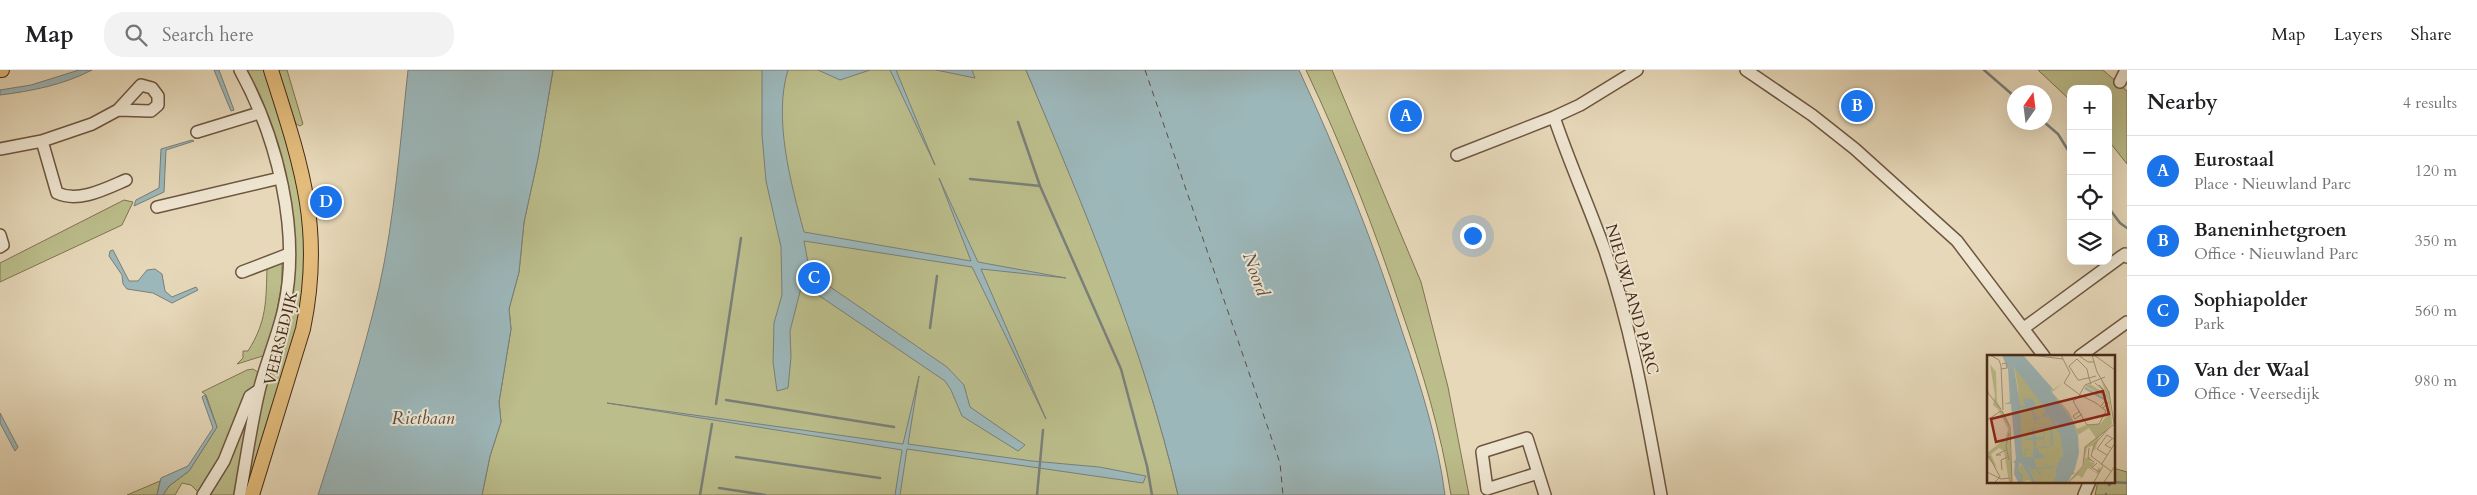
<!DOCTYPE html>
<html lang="en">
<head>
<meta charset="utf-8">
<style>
  body { margin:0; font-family:Cardo,serif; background:#f2f2f2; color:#202124 }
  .controls { position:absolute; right:15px; top:15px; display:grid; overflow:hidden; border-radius:10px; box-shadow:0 5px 20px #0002 }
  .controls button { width:45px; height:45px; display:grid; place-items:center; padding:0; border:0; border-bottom:1px solid #e0e0e0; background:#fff; color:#202124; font:25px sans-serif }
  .compass { position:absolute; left:2007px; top:15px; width:45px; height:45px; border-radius:50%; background:#fff; box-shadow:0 5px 20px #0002; rotate:14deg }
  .you { position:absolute; left:1472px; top:165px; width:18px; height:18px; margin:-12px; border:4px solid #fff; border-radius:50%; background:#1a73e8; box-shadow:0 0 0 8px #1a73e833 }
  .badge { display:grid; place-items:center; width:32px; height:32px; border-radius:50%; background:#1a73e8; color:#fff; font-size:16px; font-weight:700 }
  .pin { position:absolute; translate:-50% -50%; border:2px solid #fff; box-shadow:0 1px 5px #0006 }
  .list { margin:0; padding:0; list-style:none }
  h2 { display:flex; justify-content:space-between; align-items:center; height:65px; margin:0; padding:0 20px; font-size:21px }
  h2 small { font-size:16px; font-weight:400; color:#757577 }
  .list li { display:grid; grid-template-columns:32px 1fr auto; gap:15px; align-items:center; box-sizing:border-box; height:70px; padding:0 20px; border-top:1px solid #e0e0e0 }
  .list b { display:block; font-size:19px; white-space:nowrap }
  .list p { margin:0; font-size:16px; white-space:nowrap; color:#757577 }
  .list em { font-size:16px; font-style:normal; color:#757577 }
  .icon { flex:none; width:28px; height:28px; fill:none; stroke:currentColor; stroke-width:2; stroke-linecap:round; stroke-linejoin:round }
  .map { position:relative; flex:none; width:2127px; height:425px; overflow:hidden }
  header { display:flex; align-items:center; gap:30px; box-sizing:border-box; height:70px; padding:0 25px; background:#fff; border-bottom:1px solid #e0e0e0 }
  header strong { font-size:24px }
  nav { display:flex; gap:28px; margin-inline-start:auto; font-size:18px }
  .search { width:350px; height:45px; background:#f2f2f2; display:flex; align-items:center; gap:12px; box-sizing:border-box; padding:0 18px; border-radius:20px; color:#757577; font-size:19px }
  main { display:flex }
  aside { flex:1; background:#fff }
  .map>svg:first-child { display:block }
</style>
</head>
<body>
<header>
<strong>Map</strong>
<div class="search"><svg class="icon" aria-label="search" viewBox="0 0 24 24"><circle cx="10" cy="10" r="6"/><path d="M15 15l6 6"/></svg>Search here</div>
<nav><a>Map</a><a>Layers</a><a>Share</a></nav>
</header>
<main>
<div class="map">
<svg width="2127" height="425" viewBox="0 0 2127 425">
  <rect width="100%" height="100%" fill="#e6d8b9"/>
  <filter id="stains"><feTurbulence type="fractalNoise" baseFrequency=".004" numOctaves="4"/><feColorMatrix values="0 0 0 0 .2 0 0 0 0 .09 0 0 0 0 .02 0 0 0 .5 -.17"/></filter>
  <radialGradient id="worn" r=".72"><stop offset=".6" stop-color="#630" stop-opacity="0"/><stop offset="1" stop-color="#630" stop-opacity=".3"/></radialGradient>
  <path fill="#bbbd8b" stroke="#807451" d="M246,0H267L307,146L302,248L253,408L244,425L291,162Z
    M278,0H287L303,54L300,56L296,54Z
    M553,0H1026C1085,138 1144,278 1178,425H482L490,386L501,352L499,332L511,259L509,239L519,202L524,152L538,88Z
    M1306,0H1332L1421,212L1448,317L1469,425H1451C1441,361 1422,300 1401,239C1374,157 1343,78 1306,0Z
    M2038,0H2103L2127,21V94L2108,70V19H2071V31Z
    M124,130L133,132L122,155L0,212V193Z
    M282,192V225L266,285L237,294L243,288V281H248C267,251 266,231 267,197Z
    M253,299L259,303L260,308L200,424L191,415L182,413L175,425H163L169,416L189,401L217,357L206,325L202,322L247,300Z
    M254,330L237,425H207Z
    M2113,398L2127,402V425H2095L2098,411H2113Z
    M160,411L157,425H127Z"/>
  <path fill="#9cb7ba" stroke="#7a7f79" d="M79,0H92C63,15 32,21 0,25V20L31,15Z
    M214,0H219L234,40L231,41Z
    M408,0H553L538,88L524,152L519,202L509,239L511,259L499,332L501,352L490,386L482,425H318C340,356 363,288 379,218C395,146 400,73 408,0Z
    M762,0H788C773,48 791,114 804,162L971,191L939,108L978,192L1066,208L981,199L1046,349L972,197L804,171L810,203L947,297L964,315L970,337L1025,375L1018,381L962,346L951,320L945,311L802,214L790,261L791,287L788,318L777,321L773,292L774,253L782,225L781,177L766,111L762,65Z
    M818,0H870L840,10Z
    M890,0H896L935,95Z
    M936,0H972L975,8Z
    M1026,0H1299C1339,86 1374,174 1403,264C1421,316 1438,371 1445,425H1178C1144,278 1084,139 1026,0Z
    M192,70L194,71L166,80L164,122L134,136L136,130L159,118L161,79Z
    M113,180L129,211H138L147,200L155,199L162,204L165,221L172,227L196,217L198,220L172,233L153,223L127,219L123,214L122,205L109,186L110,181Z
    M919,306L908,374L1032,391L1099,397L1146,406L1143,413L907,379L900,425H895L902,380L607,333L903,374Z
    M205,325L217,357L189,401L169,416L163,425H157L161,408L188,396L213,358L202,327Z
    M0,343L18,377L15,381L0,353Z"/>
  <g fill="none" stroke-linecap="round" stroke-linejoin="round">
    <path stroke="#7a7f79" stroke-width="2.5" d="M1984,0L2014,26
      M1018,52L1040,116L1121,299L1147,396L1152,425
      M2044,52L2058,64L2071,85
      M970,109L1040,116
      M2108,137L2120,153L2127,158
      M930,258L937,206
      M726,330L894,357
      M716,334L741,168
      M736,387L880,408
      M2109,415L2112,412L2127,413
      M719,418L765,425
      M700,425L712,354
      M1037,425L1043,360
      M2106,425V424"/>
    <path stroke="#5c4d40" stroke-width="1" stroke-dasharray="6 5" stroke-linecap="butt" d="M1145,0L1280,393L1283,425"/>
    <g stroke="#6e5640" stroke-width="14">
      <path id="minor" d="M1637,0L1580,35L1554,47C1569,92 1589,136 1605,181C1632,260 1646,343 1661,425
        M1746,0L1812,45L1855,79L1957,171L2044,286
        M2120,12L2126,0
        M197,62L259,43
        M42,71L57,123C79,133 105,119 126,110
        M0,79L42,71L92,54L118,40L141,15L152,18L158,26V35L151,41L118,40
        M1457,85L1554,47
        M157,137L280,108
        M0,165L3,175L0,177
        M242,202L289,184
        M2024,258L2122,186L2125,184L2127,187
        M2080,286L2127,252
        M1538,403L1487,419L1482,382L1527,368L1545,425
        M203,425L224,391L250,326L259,320
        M240,425C246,390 251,355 259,321C266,292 278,266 284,238C301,162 277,67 240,0
        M2084,425L2090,411"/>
    </g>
    <g stroke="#462a17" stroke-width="16">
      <path id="major" d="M0,0H2
        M252,425L303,259C324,159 301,94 271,0"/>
    </g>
    <use href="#minor" stroke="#efe6d2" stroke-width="11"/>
    <use href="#major" stroke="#e3bc7c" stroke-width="14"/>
  </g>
  <g text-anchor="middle" stroke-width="4" stroke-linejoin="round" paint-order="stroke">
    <g font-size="16" fill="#462a17" stroke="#efe6d2">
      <text transform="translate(1633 229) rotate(74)" y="6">NIEUWLAND PARC</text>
      <text transform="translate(280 268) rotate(-76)" y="6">VEERSEDIJK</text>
    </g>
    <g font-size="18" font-style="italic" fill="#5c4d40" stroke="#efe6d2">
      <text transform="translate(1256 204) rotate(70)" y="6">Noord</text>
      <text x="423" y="354">Rietbaan</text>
    </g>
  </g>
  <g transform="translate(1987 285)">
    <rect width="128" height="128" fill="#e6d8b9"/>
    <path d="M3,9L9,17L10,47L22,68L25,127H22L17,96L12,93L4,99L10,113L0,103V98L19,83L21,74L11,54L6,50L8,41ZM27,11L63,58L74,78L76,100L66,127H49L34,97L31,33ZM114,25L119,32L122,37L125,69L112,82L108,95L105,96L107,90L100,93L98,103L103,102L104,106H101L108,108L104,114L109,117L112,112L114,114L111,119L101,113L95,123L91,120L82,127L97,111L98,92L109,83L102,73L91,80L83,62L64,36L76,28L65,37L82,57L90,74L99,70L113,69L123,57L120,43L98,31L103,29L119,39ZM34,107V109L45,127L41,125L35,127V121L31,116Z" fill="#bbbd8b"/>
    <path d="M15,0H36L66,34L64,36L85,65L91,81L92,98L88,114L81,127H66L76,100L72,72L27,12L33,50L38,51L36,44L49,43L45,44L50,52L54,51L50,44L55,52H51L54,57L51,52L46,53L48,62H57L55,58L63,61L59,62L64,69L58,62L49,64L63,71H70L57,73L58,91L66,92L51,93V96L59,103L66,102V95V102L75,101L47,104L50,113L59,112V104L60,112L71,111L66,112L59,127L61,122L49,123L61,122L65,113L50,114L54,119V122L49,114H45L47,120L38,105L49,127H45L33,107L31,115L36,121L35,127H31L27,119L28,108H26L29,104L24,49H17L23,47L21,14ZM33,53L44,54L49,71V65L58,68L62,71L57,72L56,68V72L40,74L56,73L58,91L49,92L59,91L46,94V102H39L38,99V98L39,95L45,94H38L37,99L38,103H37L35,97Z" fill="#9cb7ba" fill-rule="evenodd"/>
    <path fill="none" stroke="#9cb7ba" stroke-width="2.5" d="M19,0L18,3L29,6L77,68L83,85L82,111L86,118L75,123L74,127M98,33L117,44M58,54L73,77M64,70L65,90M46,74L48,92M38,84L57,83M69,117L75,102M29,121L32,104L41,110"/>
    <path fill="none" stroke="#a69278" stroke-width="1" d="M3,0L12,5L14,11L16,55M44,0L76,4M74,0L83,18L77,28L93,40L109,48L119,56L112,69L100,70L86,46L89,44L93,40V39L98,30L118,22M91,0L101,7H107M105,0L110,17L122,37L128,75M107,0L128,15M14,14L20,13L19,8L15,9M108,28L115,34H116L112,30M104,29L102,23L100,14L90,4L82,11L91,25H93L96,24L101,23H102L109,21M0,30L1,38L14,54M114,51L118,46L121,48L116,53M15,56L23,72L25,127M93,56L86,61L88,64L95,59M0,65L14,56M122,73L107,90L104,101L124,116M102,93L101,103L107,107M124,93L118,90L125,84M14,100H9L19,95M120,100L110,94L120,80L128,85M0,103L2,101L13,122L8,127M22,105L19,91L22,78M110,108L105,113L113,117M114,110L128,88M15,115L14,105L21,102M0,117L14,124L23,123M82,127L96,111L98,92L126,70M107,127L116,111M117,127L128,111"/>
    <path fill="#8f2418" fill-opacity="0.15" stroke="#8f2418" stroke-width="2.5" d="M116,36L122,59L9,87L4,64Z"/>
    <rect width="128" height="128" fill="none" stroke="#462a17" stroke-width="2.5"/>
  </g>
  <rect width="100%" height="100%" filter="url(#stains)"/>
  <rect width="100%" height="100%" fill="url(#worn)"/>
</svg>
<div class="controls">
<button>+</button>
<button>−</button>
<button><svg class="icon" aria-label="locate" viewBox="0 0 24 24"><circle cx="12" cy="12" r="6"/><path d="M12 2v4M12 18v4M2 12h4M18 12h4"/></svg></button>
<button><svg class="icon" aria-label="layers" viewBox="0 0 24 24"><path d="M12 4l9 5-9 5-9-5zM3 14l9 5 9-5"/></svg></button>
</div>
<svg class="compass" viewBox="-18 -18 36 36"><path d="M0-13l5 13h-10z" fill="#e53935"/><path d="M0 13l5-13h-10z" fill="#757577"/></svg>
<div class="you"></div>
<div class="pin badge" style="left:1406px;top:46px">A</div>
<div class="pin badge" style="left:1857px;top:36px">B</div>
<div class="pin badge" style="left:814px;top:208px">C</div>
<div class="pin badge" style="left:326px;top:132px">D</div>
</div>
<aside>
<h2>Nearby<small>4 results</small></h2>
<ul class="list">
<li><span class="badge">A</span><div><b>Eurostaal</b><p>Place · Nieuwland Parc</p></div><em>120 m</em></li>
<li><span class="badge">B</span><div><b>Baneninhetgroen</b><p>Office · Nieuwland Parc</p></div><em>350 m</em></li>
<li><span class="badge">C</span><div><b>Sophiapolder</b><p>Park</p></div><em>560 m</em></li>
<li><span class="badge">D</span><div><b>Van der Waal</b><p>Office · Veersedijk</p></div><em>980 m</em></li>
</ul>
</aside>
</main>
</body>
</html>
